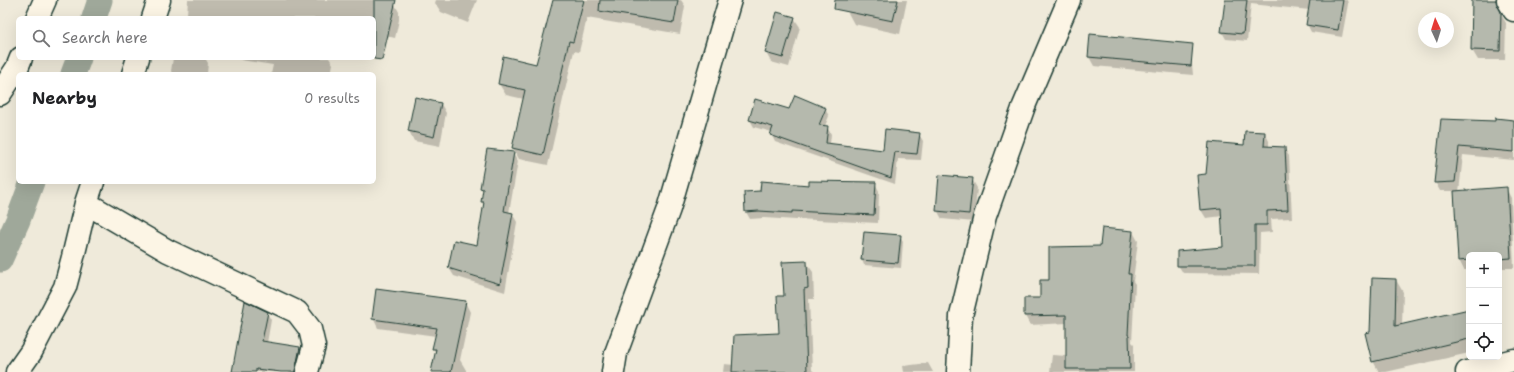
<!DOCTYPE html>
<html lang="en">
<head>
<meta charset="utf-8">
<style>
  body { margin:0; font-family:"Shantell Sans",sans-serif; background:#f6f6f6; color:#202124 }
  .controls { position:absolute; right:12px; bottom:12px; display:grid; overflow:hidden; border-radius:6px; box-shadow:0 4px 16px #0002 }
  .controls button { width:36px; height:36px; display:grid; place-items:center; padding:0; border:0; border-bottom:1px solid #e0e0e0; background:#fff; color:#202124; font:20px sans-serif }
  .compass { position:absolute; left:1418px; top:12px; width:36px; height:36px; border-radius:50%; background:#fff; box-shadow:0 4px 16px #0002; rotate:356deg }
  .list { margin:0; padding:0; list-style:none }
  h2 { display:flex; justify-content:space-between; align-items:center; height:52px; margin:0; padding:0 16px; font-size:17px }
  h2 small { font-size:13px; font-weight:400; color:#757577 }
  .icon { flex:none; width:22px; height:22px; fill:none; stroke:currentColor; stroke-width:2; stroke-linecap:round; stroke-linejoin:round }
  .map { position:relative; flex:none; width:1514px; height:372px; overflow:hidden }
  .search { position:absolute; background:#fff; box-shadow:0 4px 16px #0002; left:16px; top:16px; width:360px; height:44px; display:flex; align-items:center; gap:10px; box-sizing:border-box; padding:0 14px; border-radius:6px; color:#757577; font-size:15px }
  .panel { position:absolute; background:#fff; box-shadow:0 4px 16px #0002; left:16px; top:72px; width:360px; height:112px; border-radius:6px }
  .map>svg:first-child { display:block }
</style>
</head>
<body>
<div class="map">
<svg width="1514" height="372" viewBox="0 0 1514 372">
  <rect width="100%" height="100%" fill="#efeada"/>
  <filter id="ink" filterUnits="userSpaceOnUse"><feTurbulence type="fractalNoise" baseFrequency=".025" numOctaves="2"/><feDisplacementMap in="SourceGraphic" scale="8" xChannelSelector="R" yChannelSelector="G"/><feConvolveMatrix kernelMatrix="1 2 1 2 8 2 1 2 1" color-interpolation-filters="sRGB"/></filter>
  <g filter="url(#ink)">
    <path fill="#0003" d="M188,0H387L393,1L399,12V20L395,38L374,33V18H189L187,14Z
      M436,0H477L468,23L441,12L435,3Z
      M554,0H681L685,6L680,34L587,18L579,52L574,51L548,165L519,159L513,148L524,99L506,95L499,84L537,65Z
      M849,0H907L900,34L854,24L847,11Z
      M1226,0H1347L1348,4L1342,37L1311,32L1307,24L1310,10L1251,4L1247,41L1226,39L1222,32Z
      M1473,0H1496L1501,8L1502,16L1506,23L1505,60H1478L1472,50Z
      M794,18L800,27L789,67L771,62L766,53Z
      M1191,54L1193,75L1094,66L1089,57Z
      M173,58H205L208,63L207,74H173L171,71Z
      M240,58H329L333,64L331,74H271L273,65L241,60Z
      M441,104L446,113L440,146L414,141L409,131Z
      M825,109L829,116L825,126L827,127L831,134L830,144L884,152L919,134L923,141L921,160L898,159L895,184L775,142L771,134L772,132L754,127L750,120L789,110Z
      M1442,120L1495,122L1514,121V160L1463,155L1459,192L1506,188L1511,198L1514,268H1499V255H1469V270H1464L1459,260L1455,191H1440L1435,182Z
      M1265,133L1269,141V147L1284,148L1289,156L1292,218L1271,219L1272,232L1260,233L1259,274L1183,273L1178,265L1224,248L1223,216L1206,218L1201,210L1207,175L1245,146Z
      M513,153L518,161L509,213H512L517,222L505,292L454,276L449,268L478,247L484,206L482,202L484,192L481,188Z
      M972,179L977,188L974,222L942,219L937,210Z
      M875,183L879,191L878,223L796,219V220L764,218L750,219L746,212L810,186Z
      M1133,232L1138,241L1133,281L1135,284L1132,342L1134,344V372H1050L1052,355L1067,356V323L1030,325L1025,316V299H1042L1050,281L1101,247Z
      M900,236L903,241L901,268L864,265L862,260Z
      M806,262L813,272L814,299H809L812,370L814,372H723L724,364L734,365L780,334L785,297Z
      M1396,280L1403,292L1402,326L1469,310V353L1386,372H1379L1373,361L1371,333Z
      M465,302L470,312L460,360L466,370V372H432L436,353L433,348L436,336L378,328L373,318Z
      M267,313L271,320L267,343L300,348L304,356L301,372H234Z
      M928,363L933,372H904L903,366Z"/>
    <g fill="none" stroke-linecap="round" stroke-linejoin="round">
      <path stroke="#9fa89a" stroke-width="25" d="M94,18L100,0
        M73,74L79,58
        M0,260L18,220L32,182"/>
    </g>
    <path fill="#b5b9ad" stroke="#1f3d34" d="M374,0H396L382,60L374,59Z
      M553,0H584L573,42L569,41L543,155L512,148L525,90L498,84L503,56L536,64Z
      M600,0H678L674,23L599,11Z
      M835,0H898L893,21L834,9Z
      M1225,0H1247L1243,34L1221,32Z
      M1310,0H1343L1338,30L1306,25Z
      M1472,0H1496L1501,12L1500,51L1471,50Z
      M777,12L795,17L783,58L765,53Z
      M1090,34L1193,44L1191,66L1088,57Z
      M795,95L826,108L819,125L828,126L826,143L883,150L885,129L920,133L917,154L895,152L891,178L770,135L773,127L749,120L755,99L789,109Z
      M415,97L441,103L434,137L408,131Z
      M1495,118L1514,120V152L1459,147L1455,182L1434,183L1441,119L1495,121Z
      M1245,131L1265,132L1264,146L1285,147L1288,210L1267,211V225H1255V266H1177V251L1223,247L1221,208L1200,210L1197,175L1206,174L1209,142L1244,145Z
      M487,149L514,152L504,211L513,213L500,284L448,268L454,240L477,245L484,202H481L483,189L480,188Z
      M939,175L973,178L969,214L936,211Z
      M761,181L809,185V181L876,182L874,215L792,211V213L759,211L745,212L744,192L760,191Z
      M1507,187L1511,258L1499,259V255H1469V260L1458,261L1454,191Z
      M1102,228L1133,231L1128,274H1131L1128,335H1129L1130,369H1066V315L1024,316V298H1040V280H1049V247L1100,246Z
      M864,232L901,235L898,263L861,260Z
      M807,261L808,288L804,289L807,372H732L734,335L779,333L777,296H784L782,262Z
      M1372,278L1396,279L1395,326L1469,309V339L1372,362L1365,333L1370,332Z
      M376,289L466,301L451,372H431L436,349H432L437,328L372,319Z
      M245,301L268,312L262,341L300,347L295,372H281L256,369V372H232Z"/>
    <g fill="none" stroke-linecap="round" stroke-linejoin="round">
      <g stroke="#1f3d34" stroke-width="25">
        <path id="street" d="M1508,0L1514,10
          M37,18L45,0
          M153,18L159,0
          M133,74L138,58
          M0,94L17,68L21,58
          M86,203L168,251L297,312L310,329L314,346L307,372
          M17,372L31,352L65,287L73,257L86,203L93,182
          M613,372L616,353L669,209L730,0
          M958,372L961,316L985,216L1024,106L1069,0
          M1467,372L1514,360"/>
      </g>
      <use href="#street" stroke="#fcf5e5" stroke-width="22"/>
    </g>
  </g>
</svg>
<div class="controls">
<button>+</button>
<button>−</button>
<button><svg class="icon" aria-label="locate" viewBox="0 0 24 24"><circle cx="12" cy="12" r="6"/><path d="M12 2v4M12 18v4M2 12h4M18 12h4"/></svg></button>
</div>
<svg class="compass" viewBox="-18 -18 36 36"><path d="M0-13l5 13h-10z" fill="#e53935"/><path d="M0 13l5-13h-10z" fill="#757577"/></svg>
<div class="search"><svg class="icon" aria-label="search" viewBox="0 0 24 24"><circle cx="10" cy="10" r="6"/><path d="M15 15l6 6"/></svg>Search here</div>
<section class="panel">
<h2>Nearby<small>0 results</small></h2>
<ul class="list">
</ul>
</section>
</div>
</body>
</html>
